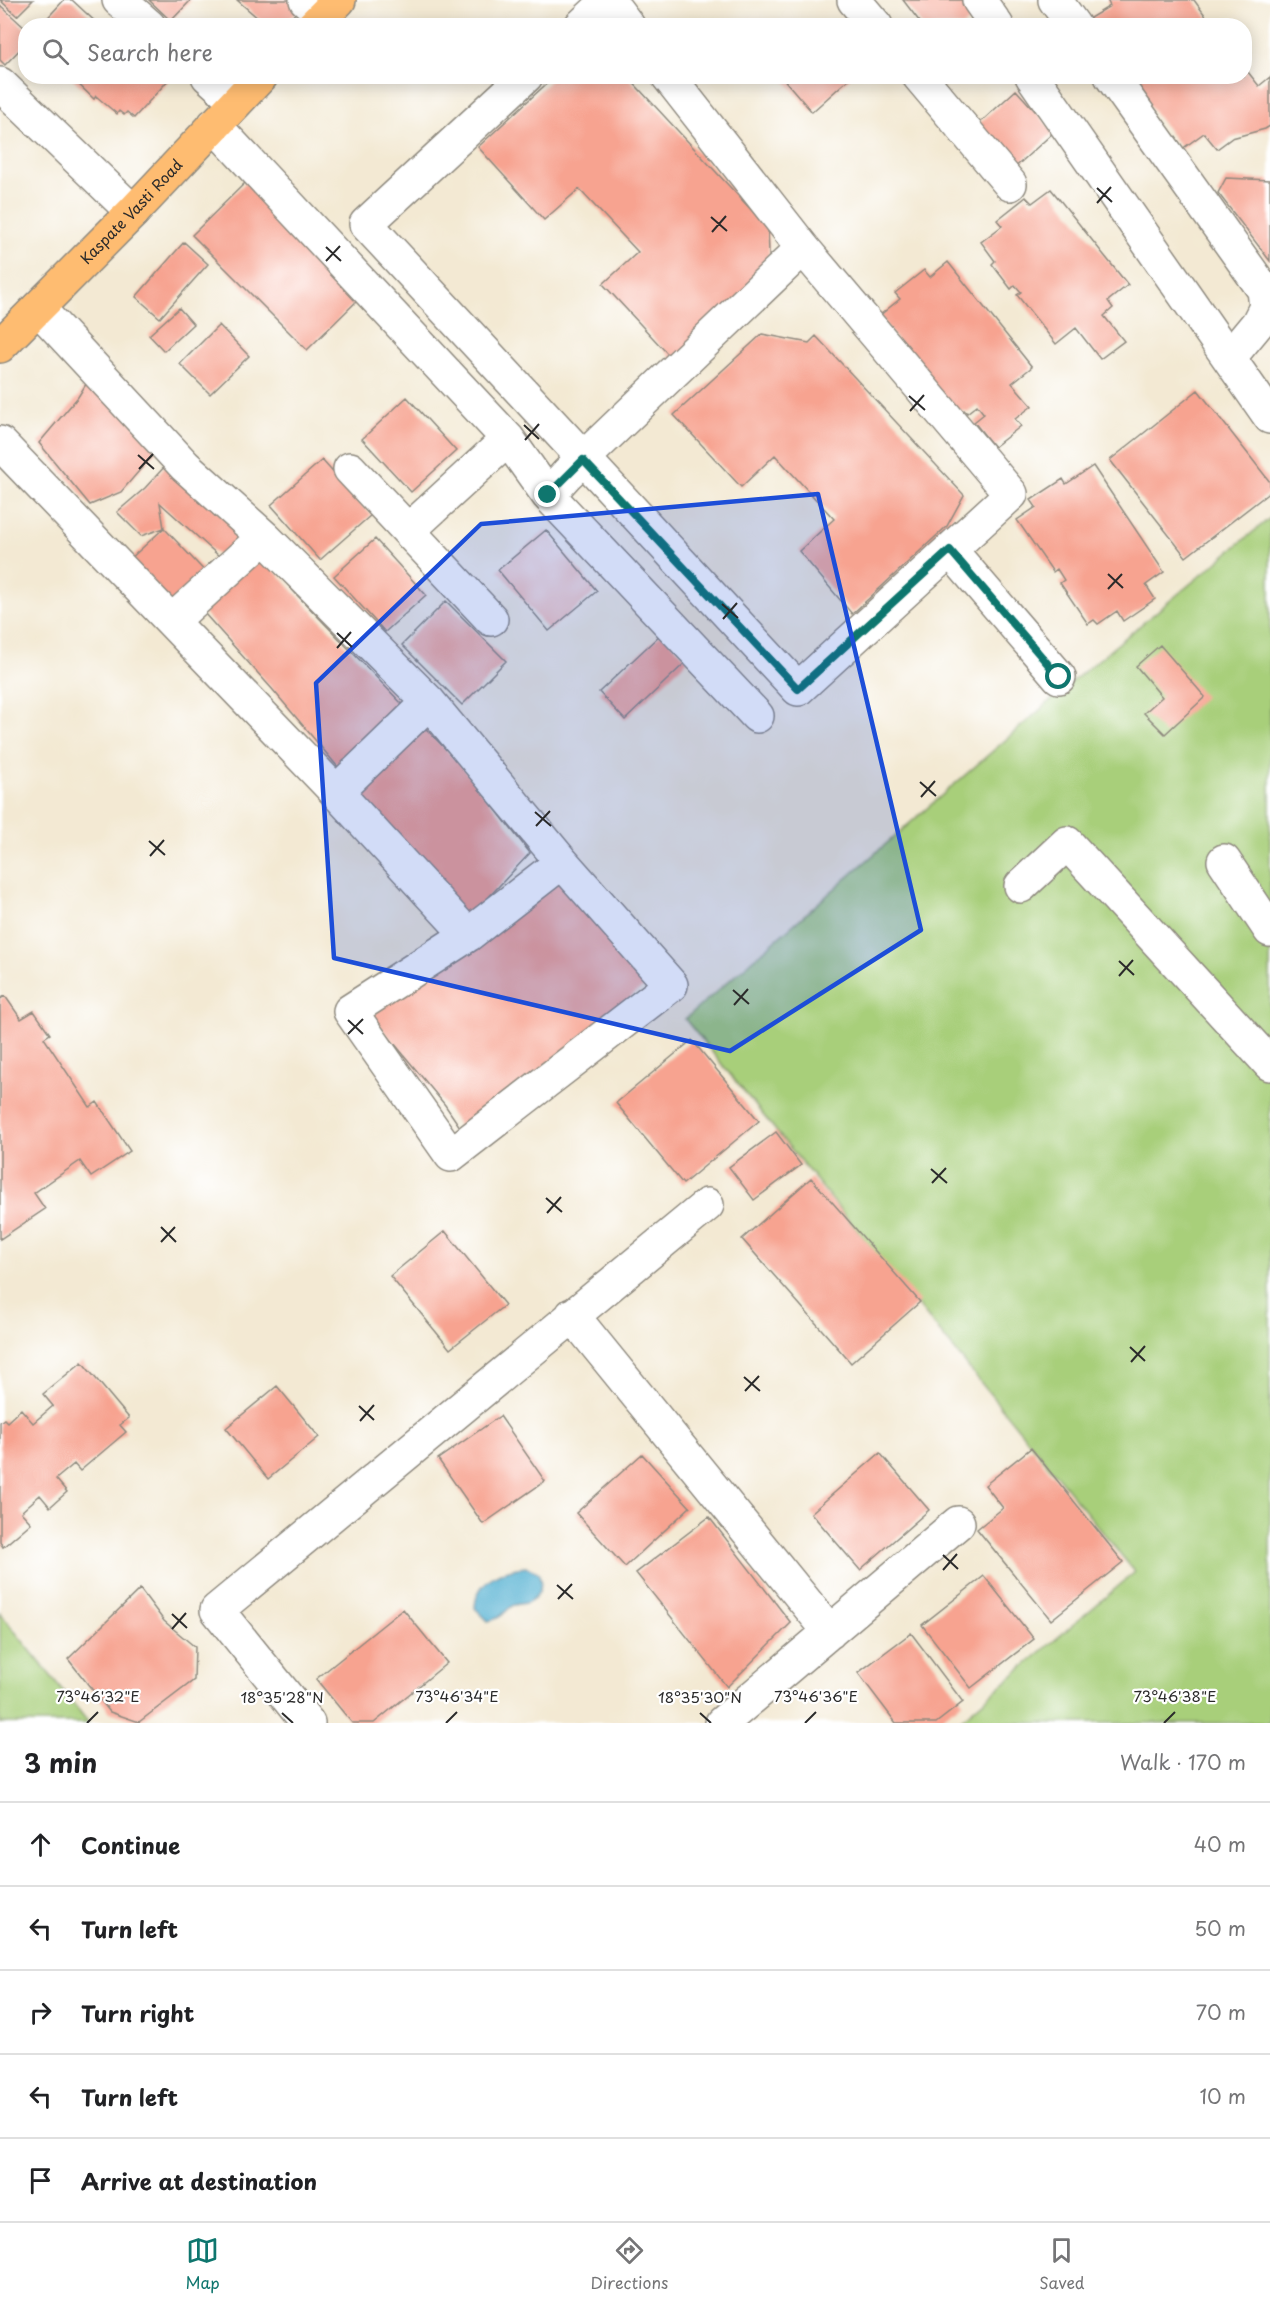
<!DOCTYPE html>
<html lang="en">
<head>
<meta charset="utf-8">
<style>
  body { margin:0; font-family:"Playpen Sans",sans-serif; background:#f6f6f6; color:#202124 }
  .stop { position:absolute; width:18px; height:18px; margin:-14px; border:4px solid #0f766e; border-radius:50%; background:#fff }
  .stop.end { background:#0f766e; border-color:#fff; box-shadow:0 2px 6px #0008 }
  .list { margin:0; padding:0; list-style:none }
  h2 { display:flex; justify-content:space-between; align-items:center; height:78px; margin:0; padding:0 24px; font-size:26px }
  h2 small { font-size:20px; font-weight:400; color:#757577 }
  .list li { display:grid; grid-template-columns:39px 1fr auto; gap:18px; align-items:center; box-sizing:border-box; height:84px; padding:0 24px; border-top:2px solid #e0e0e0 }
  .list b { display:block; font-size:22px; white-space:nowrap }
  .list em { font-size:20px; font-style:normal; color:#757577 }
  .icon { flex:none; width:33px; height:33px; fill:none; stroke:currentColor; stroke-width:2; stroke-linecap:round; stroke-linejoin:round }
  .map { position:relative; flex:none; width:1270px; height:1723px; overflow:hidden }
  .search { position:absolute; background:#fff; box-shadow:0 3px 15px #0003; left:18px; right:18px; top:18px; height:66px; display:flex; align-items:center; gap:15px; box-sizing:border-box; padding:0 21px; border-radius:24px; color:#757577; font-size:22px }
  .sheet { height:498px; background:#fff }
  nav { display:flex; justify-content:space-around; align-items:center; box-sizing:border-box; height:84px; border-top:2px solid #e0e0e0; background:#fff; font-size:16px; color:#757577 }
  nav a { display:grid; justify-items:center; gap:3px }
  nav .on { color:#0f766e }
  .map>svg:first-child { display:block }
</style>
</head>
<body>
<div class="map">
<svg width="1270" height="1723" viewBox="0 0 1270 1723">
  <rect width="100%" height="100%" fill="#fff"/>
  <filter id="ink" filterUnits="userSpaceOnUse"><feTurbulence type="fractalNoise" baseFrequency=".0167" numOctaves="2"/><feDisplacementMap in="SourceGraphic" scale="12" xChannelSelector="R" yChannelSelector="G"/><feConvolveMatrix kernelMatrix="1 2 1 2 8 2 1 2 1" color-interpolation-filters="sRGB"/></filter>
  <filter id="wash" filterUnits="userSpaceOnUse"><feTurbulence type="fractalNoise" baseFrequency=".008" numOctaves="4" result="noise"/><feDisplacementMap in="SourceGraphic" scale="24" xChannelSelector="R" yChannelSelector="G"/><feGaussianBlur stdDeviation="1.35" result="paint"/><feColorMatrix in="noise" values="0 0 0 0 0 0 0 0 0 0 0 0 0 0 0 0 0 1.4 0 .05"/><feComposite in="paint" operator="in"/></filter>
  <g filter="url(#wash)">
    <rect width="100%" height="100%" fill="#f3e9d3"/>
    <path fill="#a8cf7a" stroke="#6a7d52" stroke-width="1.5" d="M1270,518V1723H957L1135,1572L685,1019L1080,675Z
      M0,1613L89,1723H0Z"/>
    <path fill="#53b0d1" stroke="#3f6e7e" stroke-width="1.5" d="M526,1567L538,1572C544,1586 540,1597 526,1603C521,1604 516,1604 512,1606C503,1613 501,1619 488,1621L475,1608C476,1580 501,1569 526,1567Z"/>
    <g id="blocks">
      <path fill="#f7a390" d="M0,0H33L17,16Z
        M64,0H72L100,26H40Z
        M149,0H191L171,21Z
        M237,0H302L305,2L284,26H267Z
        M903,0H965L977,15L964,26H923Z
        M1107,0H1194L1213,26H1088L1085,21L1110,6Z
        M0,5L26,29V43L5,65L0,60Z
        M1244,67L1259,86L1270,77V126L1265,129L1232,138L1217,149L1204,133L1182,149L1127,76H1244Z
        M70,76H172L134,118L127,112L124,115L119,111L117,114L96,96L94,99Z
        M555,76H627L768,228L770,277L678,365L603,284L638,252L579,189L544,220L478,147Z
        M781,76H852L812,112Z
        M1016,90L1054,132L1010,172L972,130Z
        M1226,178L1270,180V261L1218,193Z
        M248,180L362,296L307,350L192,235Z
        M1051,189L1128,285L1108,301L1113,308L1104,316L1124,341L1100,359L1076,328L1056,344L1017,295L1021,292L1015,285L1011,289L992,264L995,261L981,242L1002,226L997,220L1026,197L1032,203Z
        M184,242L208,264L160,318L136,297Z
        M948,262L1032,367L1012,383L1032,406L1015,419L1021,426L994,447L974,422L984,414L977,405L967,413L964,410L953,418L879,316L900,299L895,293L924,270L930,277Z
        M179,308L193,324L164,351L149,335Z
        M219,325L249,356L210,394L180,364Z
        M762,334L809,343L816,336L964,495L947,526L852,614L799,551L834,519L775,455L741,487L674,415Z
        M91,376L157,450L121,492L90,505L39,443L78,397Z
        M1198,390L1270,482V492L1186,557L1110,460Z
        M407,397L456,451L411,492L362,439Z
        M322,460L371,515L320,560L271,505Z
        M167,464L227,519L296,594L459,763L530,853L467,920L273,690L204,613L220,557L160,503L164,528L211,578L175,611L129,560L164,528L141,536L117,512L145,488Z
        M1093,466L1164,572L1146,585L1155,599L1123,621L1117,611L1098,624L1094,620L1088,624L1060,583L1064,580L1057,569L1053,572L1017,520L1036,507L1031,500L1063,479L1066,484Z
        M546,530L597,591L549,631L498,570Z
        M375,539L426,595L385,632L334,576Z
        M446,601L506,661L462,705L402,645Z
        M662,633L688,660L625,720L599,692Z
        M1160,645L1205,697L1165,734L1144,713L1162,697L1136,666Z
        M557,876L652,980L464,1133L445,1105L370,1014Z
        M5,996L21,1019L34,1011L50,1034L44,1038L90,1107L97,1102L130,1151L91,1177L80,1161L34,1193L45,1209L0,1239V999Z
        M692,1040L759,1121L683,1184L616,1103Z
        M776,1132L801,1165L754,1200L729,1167Z
        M811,1178L920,1302L851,1363L742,1239Z
        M445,1231L505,1305L450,1349L390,1276Z
        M82,1362L129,1418L120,1425L126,1432L80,1471L74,1464L56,1479L67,1492L50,1507L40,1495L21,1512L31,1523L3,1547L0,1542V1422L4,1419L7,1422L21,1409L33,1423L53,1406L43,1394Z
        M277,1386L319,1437L268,1479L226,1428Z
        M500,1416L545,1481L483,1524L438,1459Z
        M1031,1448L1123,1562L1051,1620L977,1529L1003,1508L985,1485Z
        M880,1453L929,1510L860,1570L811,1513Z
        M642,1454L690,1507L625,1567L576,1513Z
        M709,1517L791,1623L727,1687L636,1573Z
        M984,1576L1034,1639L971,1688L922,1625Z
        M140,1589L164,1621L195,1647L194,1680L139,1722L110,1712L68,1659Z
        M403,1609L447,1663L374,1723H352L316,1679Z
        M911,1633L963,1702L936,1723H896L858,1673Z"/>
    </g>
  </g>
  <g filter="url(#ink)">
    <use href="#blocks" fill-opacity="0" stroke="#8f8a7f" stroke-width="1.5"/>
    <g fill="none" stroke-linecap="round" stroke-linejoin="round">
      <g stroke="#8f8a7f" stroke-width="36">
        <path id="minor" d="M119,0L149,26
          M306,0L323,15
          M854,0L876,26
          M979,0L997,26
          M1055,0L1074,26
          M581,26L600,8L616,10L628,26
          M208,76L236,101
          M526,76L366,224L798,689L1011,494L803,248L668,76
          M919,76L1010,184
          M1032,76L1270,417
          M1111,76L1264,290L1266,307L1258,323L1229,358
          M0,84L133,212
          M214,125L508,439L548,495L757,716
          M38,308L185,466L264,537L429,702L562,862L468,935L350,1011L451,1155L671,985L562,862
          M0,443L336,792L468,935
          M350,469L491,619
          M548,495L567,474L803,248
          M409,530L508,439
          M950,550L1059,677
          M172,621L264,537
          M336,792L429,702
          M1224,861L1270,930
          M1021,886L1067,843L1270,1064
          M572,1315L830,1632
          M308,1723L217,1610L707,1205
          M722,1723L958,1523"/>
      </g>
      <g stroke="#8f8a7f" stroke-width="36">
        <g id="major">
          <path d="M313,26L339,0"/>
          <path id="s1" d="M0,346L133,212L261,76"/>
        </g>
      </g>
      <use href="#minor" stroke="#fff" stroke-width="33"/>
      <use href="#major" stroke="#febc71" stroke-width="33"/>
    </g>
  </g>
  <g fill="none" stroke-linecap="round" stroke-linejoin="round" filter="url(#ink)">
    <path stroke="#0f766e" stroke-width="8" d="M548,495L583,460L798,689L950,550L1059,677"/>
  </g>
  <path fill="#1d4ed8" fill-opacity="0.2" stroke="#1d4ed8" stroke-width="4.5" stroke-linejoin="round" d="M818,494L921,930L730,1051L334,958L316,683L481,524Z"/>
  <path fill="none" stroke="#2b2b2b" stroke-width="2" d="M1097,188L1112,202M1097,203L1111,187M711,217L727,231M712,232L726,216M326,247L341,261M326,261L340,246M909,396L925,410M910,411L924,395M524,425L539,439M525,440L539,424M138,455L154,469M139,469L153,454M1108,574L1123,588M1108,589L1122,574M722,604L738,618M723,619L737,603M337,633L352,647M337,648L351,632M920,782L936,796M921,797L935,781M535,812L551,826M536,826L550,811M149,841L165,855M150,856L164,840M1119,961L1134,975M1119,976L1133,960M733,990L749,1004M734,1005L748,989M348,1020L363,1034M348,1034L363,1019M931,1169L947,1183M932,1183L946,1168M546,1198L562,1212M547,1213L561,1197M161,1227L176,1242M161,1242L175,1227M1130,1347L1145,1361M1131,1362L1145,1346M744,1377L760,1391M745,1391L759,1376M359,1406L374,1420M360,1421L374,1405M943,1555L958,1569M943,1570L957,1554M557,1585L573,1599M558,1599L572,1584M172,1614L187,1628M172,1629L186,1613M282,1713L293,1723M700,1713L711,1723M87,1723L98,1712M446,1723L457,1712M805,1723L816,1712M1164,1723L1175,1712"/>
  <g text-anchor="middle" stroke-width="4.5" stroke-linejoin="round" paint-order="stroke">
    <g font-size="15" fill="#2b2b2b" stroke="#fff">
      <text dy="5" stroke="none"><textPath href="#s1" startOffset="188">Kaspate Vasti Road</textPath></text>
    </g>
  </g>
  <g font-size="15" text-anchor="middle" fill="#2b2b2b" stroke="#fff" stroke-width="4.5" stroke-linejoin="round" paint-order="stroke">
    <text x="98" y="1702">73°46'32"E</text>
    <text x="457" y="1702">73°46'34"E</text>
    <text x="816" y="1702">73°46'36"E</text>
    <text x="1175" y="1702">73°46'38"E</text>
    <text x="282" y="1703">18°35'28"N</text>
    <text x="700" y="1703">18°35'30"N</text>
  </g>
</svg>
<div class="stop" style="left:1059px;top:677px"></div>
<div class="stop end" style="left:548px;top:495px"></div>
<div class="search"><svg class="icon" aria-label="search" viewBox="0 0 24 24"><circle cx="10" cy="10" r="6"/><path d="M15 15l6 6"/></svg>Search here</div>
</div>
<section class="sheet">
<h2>3 min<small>Walk · 170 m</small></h2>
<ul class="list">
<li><svg class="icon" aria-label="ahead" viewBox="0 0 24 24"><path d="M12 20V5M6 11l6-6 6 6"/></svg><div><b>Continue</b></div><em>40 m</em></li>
<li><svg class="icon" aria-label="left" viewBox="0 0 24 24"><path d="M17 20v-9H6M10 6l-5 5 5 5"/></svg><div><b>Turn left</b></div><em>50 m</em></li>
<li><svg class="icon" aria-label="right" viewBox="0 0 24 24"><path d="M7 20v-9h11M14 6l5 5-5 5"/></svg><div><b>Turn right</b></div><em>70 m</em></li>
<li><svg class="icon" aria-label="left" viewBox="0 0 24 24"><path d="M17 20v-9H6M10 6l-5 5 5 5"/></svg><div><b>Turn left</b></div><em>10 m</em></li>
<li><svg class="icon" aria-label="arrive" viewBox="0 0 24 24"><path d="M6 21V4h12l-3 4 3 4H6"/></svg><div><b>Arrive at destination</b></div></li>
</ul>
</section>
<nav>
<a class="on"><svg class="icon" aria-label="map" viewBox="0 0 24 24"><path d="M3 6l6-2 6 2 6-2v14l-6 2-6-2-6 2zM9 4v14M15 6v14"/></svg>Map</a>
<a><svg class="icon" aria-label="directions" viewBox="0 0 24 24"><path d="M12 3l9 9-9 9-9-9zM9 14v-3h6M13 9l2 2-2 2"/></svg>Directions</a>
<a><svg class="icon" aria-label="saved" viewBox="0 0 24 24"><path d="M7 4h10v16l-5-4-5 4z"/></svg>Saved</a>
</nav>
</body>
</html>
